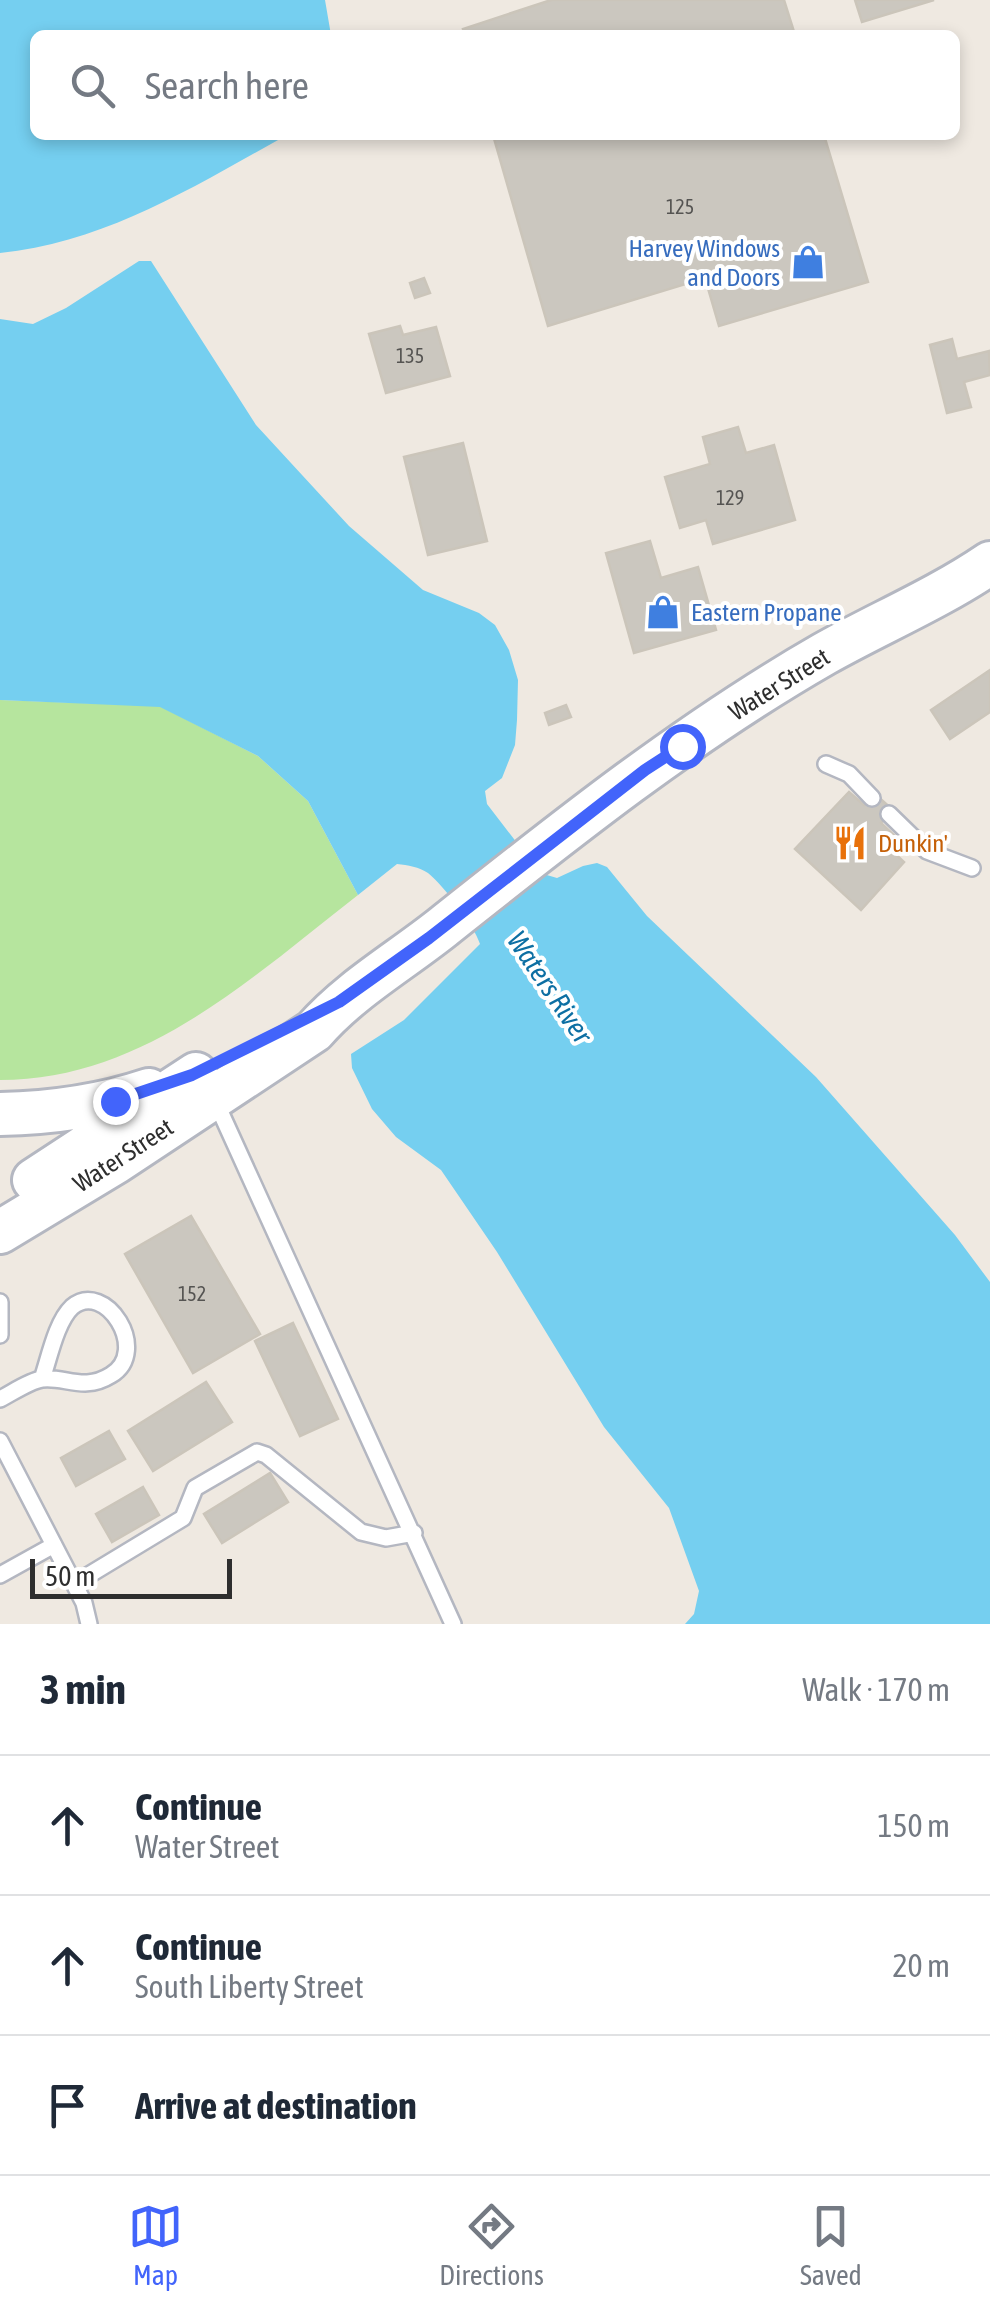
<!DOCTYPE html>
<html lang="en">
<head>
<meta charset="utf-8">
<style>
  body { margin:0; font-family:"Asap Condensed",sans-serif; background:#f6f6f7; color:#1f2937 }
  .scale { position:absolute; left:30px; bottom:25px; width:202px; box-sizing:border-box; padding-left:10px; border:5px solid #2e2e2e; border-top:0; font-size:28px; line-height:35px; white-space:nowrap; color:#2e2e2e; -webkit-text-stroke:8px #fff; paint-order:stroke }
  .stop { position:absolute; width:30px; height:30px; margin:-22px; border:8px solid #4264fb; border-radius:50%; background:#fff }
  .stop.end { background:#4264fb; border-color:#fff; box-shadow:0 2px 10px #0008 }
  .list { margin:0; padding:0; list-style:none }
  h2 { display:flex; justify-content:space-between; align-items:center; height:130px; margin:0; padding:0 40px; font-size:42px }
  h2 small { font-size:32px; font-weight:400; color:#747a83 }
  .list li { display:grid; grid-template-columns:65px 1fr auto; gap:30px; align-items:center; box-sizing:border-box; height:140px; padding:0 40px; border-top:2px solid #e0e1e3 }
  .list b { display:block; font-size:38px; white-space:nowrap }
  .list p { margin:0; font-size:32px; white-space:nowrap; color:#747a83 }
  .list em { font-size:32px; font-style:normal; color:#747a83 }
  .icon { flex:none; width:55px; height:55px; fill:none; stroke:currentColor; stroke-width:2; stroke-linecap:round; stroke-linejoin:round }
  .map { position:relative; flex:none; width:990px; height:1624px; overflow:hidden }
  .search { position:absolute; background:#fff; box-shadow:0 5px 15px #0003; left:30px; right:30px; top:30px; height:110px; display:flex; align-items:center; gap:25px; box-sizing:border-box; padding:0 35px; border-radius:15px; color:#747a83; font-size:38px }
  .sheet { height:550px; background:#fff }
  nav { display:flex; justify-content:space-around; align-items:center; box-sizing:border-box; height:140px; border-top:2px solid #e0e1e3; background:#fff; font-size:28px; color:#747a83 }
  nav a { display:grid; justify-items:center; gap:5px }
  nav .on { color:#4264fb }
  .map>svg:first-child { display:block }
</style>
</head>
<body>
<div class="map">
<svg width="990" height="1624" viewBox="0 0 990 1624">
  <rect width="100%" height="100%" fill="#efe9e1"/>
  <path fill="#b6e59e" d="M0,700L160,706L258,756L308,801L358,895C251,978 144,1080 0,1080Z"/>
  <path fill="#75cff0" d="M0,0H325L331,35H35V135H287C195,186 107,242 0,253Z
    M139,261H151L256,425L349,526L423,590L479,613L495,625L509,650L518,680L517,720L515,745L502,778L485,791L487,804L540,873L557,878L583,866L597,863L607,867L647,916L816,1077L955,1235L990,1282V1624H685L694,1614L699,1591L669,1508L604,1427L497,1252L441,1170L396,1137L372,1109L352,1068L351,1054L404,1020L480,944C474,925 444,886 428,873C419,867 408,865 397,864L358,895L308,801L258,756L160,707L0,700V319L33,324L66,308Z"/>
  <path fill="#cbc7bf" stroke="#cbc5ba" stroke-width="2.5" d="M551,0H784L795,35H465L463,29Z
    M855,0H934L862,22Z
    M493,135H824L868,282L719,326L705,278L548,326Z
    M424,278L430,293L415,298L410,283Z
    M400,326L403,335L436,327L450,376L386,393L369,334Z
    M952,339L957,359L989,351L990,375L964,382L971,407L947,413L930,345Z
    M738,427L746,453L774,445L795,520L713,544L706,520L680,528L665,477L710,464L703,437Z
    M463,443L487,541L428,555L404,457Z
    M650,541L661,578L698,567L716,630L634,653L606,553Z
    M990,670V712L950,739L931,710Z
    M566,705L571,717L549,725L545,713Z
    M849,792L864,805L875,794L893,810L881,823L898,839L889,848L904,862L861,910L795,849Z
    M191,1216L260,1334L193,1373L125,1254Z
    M293,1323L338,1419L300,1436L255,1341Z
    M206,1382L232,1422L153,1471L128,1431Z
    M109,1431L125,1459L76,1486L61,1458Z
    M270,1473L288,1502L222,1543L204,1514Z
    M143,1487L159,1515L112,1542L96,1514Z"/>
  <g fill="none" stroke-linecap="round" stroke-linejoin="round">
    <g stroke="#b4b7c1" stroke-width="20">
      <path id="lane" d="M826,764L849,774L872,798
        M889,814L927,851L972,868
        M215,1100L453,1624
        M0,1302V1335
        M0,1399C12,1393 29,1381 42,1379C65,1376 84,1392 111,1375C151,1351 105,1279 72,1307C56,1322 49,1359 42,1379
        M0,1441L84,1603L89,1624
        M0,1575L54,1545
        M74,1584L183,1518L195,1488L257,1452L266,1455L361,1532L386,1538L414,1533"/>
    </g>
    <g stroke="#b4b7c1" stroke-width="48">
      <path id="secondary" d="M0,1114C51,1113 101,1106 149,1090
        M34,1180L196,1074
        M0,1232L116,1162L314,1031C351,989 399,962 443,927C565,830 688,732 824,654C879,623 937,599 990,563"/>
    </g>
    <use href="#lane" stroke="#fff" stroke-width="15"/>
    <use href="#secondary" stroke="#fff" stroke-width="42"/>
  </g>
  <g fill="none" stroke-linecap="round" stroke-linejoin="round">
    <path stroke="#4264fb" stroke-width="12" d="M115,1101L192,1075L339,1002L429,938L645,770L682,746"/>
  </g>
  <defs>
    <g id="shop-bare" transform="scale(2.7)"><path d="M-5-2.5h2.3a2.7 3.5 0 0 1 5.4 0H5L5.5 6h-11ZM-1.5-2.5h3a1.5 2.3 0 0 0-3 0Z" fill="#3f7fe0" stroke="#fff" stroke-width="2.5" paint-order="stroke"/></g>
    <g id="restaurant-bare" transform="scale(2.7)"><path d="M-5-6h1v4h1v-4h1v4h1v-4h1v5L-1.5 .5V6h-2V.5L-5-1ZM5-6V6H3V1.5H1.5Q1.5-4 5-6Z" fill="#e8710a" stroke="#fff" stroke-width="2.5" paint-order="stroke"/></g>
  </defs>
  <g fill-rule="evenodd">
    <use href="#shop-bare" x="808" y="262"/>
    <use href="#shop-bare" x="663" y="612"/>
    <use href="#restaurant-bare" x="850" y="843"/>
  </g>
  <g text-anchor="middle" stroke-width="8" stroke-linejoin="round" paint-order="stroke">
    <g font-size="20" fill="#555452">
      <text x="680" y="214">125</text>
      <text x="410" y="363">135</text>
      <text x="730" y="505">129</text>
      <text x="192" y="1301">152</text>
    </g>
    <g font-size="25" fill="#366cbe" stroke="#fff" text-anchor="end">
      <text x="780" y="257">Harvey Windows<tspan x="780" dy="29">and Doors</tspan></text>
      <text x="691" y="621" text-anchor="start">Eastern Propane</text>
    </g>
    <g font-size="25" fill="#2e2e2e" stroke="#fff">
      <text transform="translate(779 684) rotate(-32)" y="9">Water Street</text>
      <text transform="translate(123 1155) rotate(-33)" y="9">Water Street</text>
    </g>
    <g font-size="25" fill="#c56008" stroke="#fff" text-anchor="start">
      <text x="878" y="852">Dunkin'</text>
    </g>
    <g font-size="28" font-style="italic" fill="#0d6fa3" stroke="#fff">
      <text transform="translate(550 987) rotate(56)" y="10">Waters River</text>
    </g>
  </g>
</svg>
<div class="scale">50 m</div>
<div class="stop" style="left:682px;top:746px"></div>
<div class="stop end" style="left:115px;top:1101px"></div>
<div class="search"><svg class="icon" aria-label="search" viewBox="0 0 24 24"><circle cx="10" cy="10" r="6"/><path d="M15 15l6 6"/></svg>Search here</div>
</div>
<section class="sheet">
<h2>3 min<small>Walk · 170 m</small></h2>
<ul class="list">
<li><svg class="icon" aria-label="ahead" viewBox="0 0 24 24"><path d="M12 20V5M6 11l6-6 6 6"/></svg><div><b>Continue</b><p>Water Street</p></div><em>150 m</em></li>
<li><svg class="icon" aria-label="ahead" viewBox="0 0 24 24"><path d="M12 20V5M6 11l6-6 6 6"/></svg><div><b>Continue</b><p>South Liberty Street</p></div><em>20 m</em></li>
<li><svg class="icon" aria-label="arrive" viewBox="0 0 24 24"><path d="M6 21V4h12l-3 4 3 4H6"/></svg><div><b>Arrive at destination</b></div></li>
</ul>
</section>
<nav>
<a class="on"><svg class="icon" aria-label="map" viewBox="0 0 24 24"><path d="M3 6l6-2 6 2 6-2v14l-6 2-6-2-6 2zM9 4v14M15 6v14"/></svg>Map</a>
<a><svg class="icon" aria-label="directions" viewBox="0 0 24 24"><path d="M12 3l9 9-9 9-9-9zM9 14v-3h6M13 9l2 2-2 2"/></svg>Directions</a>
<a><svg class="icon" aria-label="saved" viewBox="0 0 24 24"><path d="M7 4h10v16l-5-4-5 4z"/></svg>Saved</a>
</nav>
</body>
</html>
